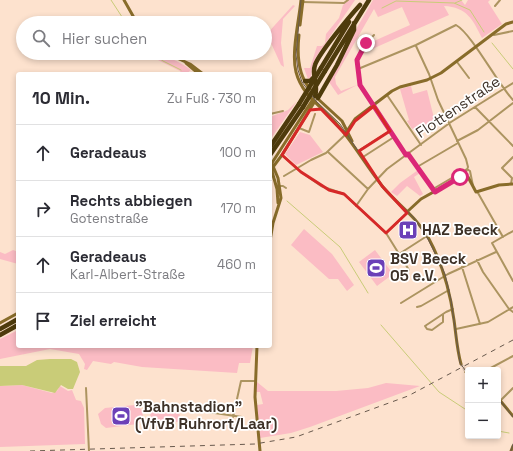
<!DOCTYPE html>
<html lang="de">
<head>
<meta charset="utf-8">
<style>
  body { margin:0; font-family:"Space Grotesk",sans-serif; background:#f2f2f3; color:#2b2b33 }
  .controls { position:absolute; right:12px; bottom:12px; display:grid; overflow:hidden; border-radius:4px; box-shadow:0 2px 6px #0003 }
  .controls button { width:36px; height:36px; display:grid; place-items:center; padding:0; border:0; border-bottom:1px solid #e1e1e2; background:#fff; color:#2b2b33; font:20px sans-serif }
  .stop { position:absolute; width:12px; height:12px; margin:-9px; border:3px solid #db2777; border-radius:50%; background:#fff }
  .stop.end { background:#db2777; border-color:#fff; box-shadow:0 1px 4px #0008 }
  .list { margin:0; padding:0; list-style:none }
  h2 { display:flex; justify-content:space-between; align-items:center; height:52px; margin:0; padding:0 16px; font-size:17px }
  h2 small { font-size:13px; font-weight:400; color:#7c7c81 }
  .list li { display:grid; grid-template-columns:26px 1fr auto; gap:12px; align-items:center; box-sizing:border-box; height:56px; padding:0 16px; border-top:1px solid #e1e1e2 }
  .list b { display:block; font-size:15px; white-space:nowrap }
  .list p { margin:0; font-size:13px; white-space:nowrap; color:#7c7c81 }
  .list em { font-size:13px; font-style:normal; color:#7c7c81 }
  .icon { flex:none; width:22px; height:22px; fill:none; stroke:currentColor; stroke-width:2; stroke-linecap:round; stroke-linejoin:round }
  .map { position:relative; flex:none; width:513px; height:451px; overflow:hidden }
  .search { position:absolute; background:#fff; box-shadow:0 2px 6px #0003; left:16px; top:16px; width:256px; height:44px; display:flex; align-items:center; gap:10px; box-sizing:border-box; padding:0 14px; border-radius:22px; color:#7c7c81; font-size:15px }
  .panel { position:absolute; background:#fff; box-shadow:0 2px 6px #0003; left:16px; top:72px; width:256px; height:276px; border-radius:4px }
  .map>svg:first-child { display:block }
</style>
</head>
<body>
<div class="map">
<svg width="513" height="451" viewBox="0 0 513 451">
  <rect width="100%" height="100%" fill="#fde2ce"/>
  <path fill="#fbbcc4" d="M349,0H355L316,57L312,67L311,77L308,79L304,68H310L317,46H322L325,43L326,34L339,18L343,5Z
    M373,0H461L465,5L468,0H490L488,2L502,24L482,38C473,20 467,7 444,6L449,15L363,53L362,51L365,45L410,25L402,7L378,17L374,9L335,77L336,84L341,91L357,85L338,95L329,82L351,38Z
    M293,5L295,6L283,19L281,43L284,67L281,65L271,43L268,42L265,46V36Z
    M149,53C161,53 181,62 191,70L186,74H182L180,71L158,60Z
    M411,86L413,94L427,90L435,122L412,129L407,121L409,120L400,89Z
    M297,101L270,140V117L288,110Z
    M300,132L310,135L323,152L296,165L285,154Z
    M418,170L420,173L414,177L423,194L420,196L407,186L397,196L391,192L400,183Z
    M304,229L332,254L354,285L347,291L338,279H329L291,245Z
    M13,250L18,252V264L0,259V252L5,254Z
    M375,250L393,274L377,286L359,262Z
    M18,330V346H253L250,363H239L237,373L142,367L114,362L111,364L93,361L87,370L84,369L85,364L79,354L50,349L0,359V339Z
    M257,382L268,391H336L368,388L386,383L420,386L310,427L291,433L260,438L257,405L263,404L260,392H256Z
    M22,385L52,393L57,391L60,386L68,391L72,390L76,400L81,401L84,408L85,444L0,447V386Z
    M151,403L179,404L180,422L150,421Z
    M135,405L138,406L143,412L142,420L138,424L106,428L101,424L98,414L105,408Z"/>
  <path fill="#c9cc78" d="M50,359H71L77,362L80,372L73,389H68L61,385L55,393L22,385L0,386V366H26L37,360Z"/>
  <g fill="none" stroke-linecap="round" stroke-linejoin="round">
    <path stroke="#c9cc78" stroke-width="1" d="M111,0L126,23
      M455,3L462,0
      M382,8L396,1L454,3L470,10L484,32
      M492,43L513,69
      M152,53L163,61L181,70
      M287,201L340,247L368,293
      M381,325L439,392L468,411
      M498,431L509,433"/>
    <path stroke="#d7bfad" stroke-width="3" stroke-dasharray="3 1.5" stroke-linecap="butt" d="M461,364L466,372"/>
    <path stroke="#ac9460" stroke-width="2" d="M302,2L344,3L348,0
      M495,6L500,0
      M493,34L494,35L513,31
      M374,35L361,49L357,60L359,82L406,155
      M416,46L429,74L438,100L466,159L468,167L465,175
      M457,62L469,78
      M358,69L416,45L456,25C472,34 497,83 513,100
      M387,95L421,145
      M475,107L513,146
      M270,114L283,111
      M299,128L309,132L315,114
      M457,141L478,130L513,103
      M358,151L390,131
      M328,152L368,189
      M408,154L434,190
      M282,155L301,172L321,186L344,194L386,233L409,270L406,275
      M363,157L394,137
      M417,167L458,143
      M284,176L311,160L326,153L345,135
      M511,184L512,178L502,168L513,157
      M280,186H283L286,188
      M433,189L467,169L470,171L473,186
      M478,193L503,237
      M356,206L368,189L387,169L451,122L513,83
      M513,231L492,243L513,281
      M386,233L408,212
      M399,254L427,236
      M477,260L483,272L509,309L513,312
      M462,267L480,324
      M401,303L448,274L496,252
      M417,307L421,306L449,290
      M443,314V322L432,330L427,329L425,326L446,312L453,309
      M456,329L488,322L513,307
      M487,370L513,356
      M86,388L89,451
      M501,400L513,388
      M201,411L242,417
      M233,417L241,381H255"/>
    <path stroke="#886c2a" stroke-width="3" d="M124,0L137,23
      M301,0C299,21 291,53 296,72C302,95 320,105 335,122C353,142 366,166 383,187C399,206 416,216 429,239C443,265 450,291 454,320C456,334 457,350 461,364
      M300,25L303,0
      M299,35C297,53 298,75 310,89
      M166,53L190,64L203,74
      M186,63L199,74
      M317,98L342,121L352,141
      M345,134L355,119L392,91L400,87L427,80L441,73L506,24L513,22
      M270,159L278,178L281,198L273,223L270,241
      M270,166L313,99
      M271,168L277,189L278,203
      M270,171L282,155L315,101
      M408,211L421,199L462,176L468,177L476,192L499,185L513,184
      M0,323L18,313
      M257,346L255,397L260,451
      M466,372L468,373
      M498,398L513,416
      M511,451L513,446"/>
    <path stroke="#4e3b0c" stroke-width="4.5" d="M321,68L349,22
      M325,71L369,0
      M305,81H310L314,77
      M315,96C319,85 311,76 315,65C319,53 350,16 360,5
      M318,98L337,65L354,30V23
      M270,147L299,104
      M270,155L303,107
      M0,329L18,319
      M0,335L18,325"/>
    <path stroke="#68594d" stroke-width="1" d="M301,0L296,55L298,70L302,82L316,101L340,124L381,185L414,218L428,239L445,274L451,300L460,363L468,374
      M498,398L513,417
      M511,451L513,444"/>
    <path stroke="#68594d" stroke-width="1" stroke-dasharray="5 5" stroke-linecap="butt" d="M30,451L255,444L296,437L408,396L513,340"/>
    <path stroke="#4e3b0c" stroke-width="4.5" d="M299,104L321,68
      M303,107L325,71"/>
  </g>
  <g fill="none" stroke-linecap="round" stroke-linejoin="round">
    <path stroke="#db2777" stroke-width="5" d="M366,43L357,60L360,85L406,155L408,154L435,192L460,177"/>
  </g>
  <path fill="none" stroke="#d62828" stroke-width="3" stroke-linejoin="round" d="M374,106L390,131L359,151L382,186L407,213L386,233L344,194L329,190L301,172L282,155L310,110L321,109L346,135L355,121Z"/>
  <defs>
    <g id="hospital-square" transform="scale(1)"><rect x="-9" y="-9" width="18" height="18" rx="4" fill="#6b40b8" stroke="#fff"/><path d="M-5-5h3v3.5h4V-5h3V5h-3V1.5h-4V5h-3Z" fill="#fff"/></g>
    <g id="stadium-square" transform="scale(1)"><rect x="-9" y="-9" width="18" height="18" rx="4" fill="#6b40b8" stroke="#fff"/><path d="M0-5a6.5 5 0 1 0 0 10a6.5 5 0 1 0 0-10ZM-3.5-1.8h7v3.6h-7Z" fill="#fff"/></g>
  </defs>
  <g fill-rule="evenodd">
    <use href="#hospital-square" x="408" y="230"/>
    <use href="#stadium-square" x="376" y="268"/>
    <use href="#stadium-square" x="121" y="416"/>
  </g>
  <g text-anchor="middle" stroke-width="3.5" stroke-linejoin="round" paint-order="stroke">
    <g font-size="15" fill="#3d3127" stroke="#fff">
      <text transform="translate(458 107) rotate(-34)" y="5">Flottenstraße</text>
    </g>
    <g font-size="15" font-weight="bold" fill="#3d3127" stroke="#fff" text-anchor="start">
      <text x="422" y="235">HAZ Beeck</text>
      <text x="390" y="264">BSV Beeck<tspan x="390" dy="17">05 e.V.</tspan></text>
      <text x="135" y="412">"Bahnstadion"<tspan x="135" dy="17">(VfvB Ruhrort/Laar)</tspan></text>
    </g>
  </g>
</svg>
<div class="controls">
<button>+</button>
<button>−</button>
</div>
<div class="stop" style="left:460px;top:177px"></div>
<div class="stop end" style="left:366px;top:43px"></div>
<div class="search"><svg class="icon" aria-label="search" viewBox="0 0 24 24"><circle cx="10" cy="10" r="6"/><path d="M15 15l6 6"/></svg>Hier suchen</div>
<section class="panel">
<h2>10 Min.<small>Zu Fuß · 730 m</small></h2>
<ul class="list">
<li><svg class="icon" aria-label="ahead" viewBox="0 0 24 24"><path d="M12 20V5M6 11l6-6 6 6"/></svg><div><b>Geradeaus</b></div><em>100 m</em></li>
<li><svg class="icon" aria-label="right" viewBox="0 0 24 24"><path d="M7 20v-9h11M14 6l5 5-5 5"/></svg><div><b>Rechts abbiegen</b><p>Gotenstraße</p></div><em>170 m</em></li>
<li><svg class="icon" aria-label="ahead" viewBox="0 0 24 24"><path d="M12 20V5M6 11l6-6 6 6"/></svg><div><b>Geradeaus</b><p>Karl-Albert-Straße</p></div><em>460 m</em></li>
<li><svg class="icon" aria-label="arrive" viewBox="0 0 24 24"><path d="M6 21V4h12l-3 4 3 4H6"/></svg><div><b>Ziel erreicht</b></div></li>
</ul>
</section>
</div>
</body>
</html>
